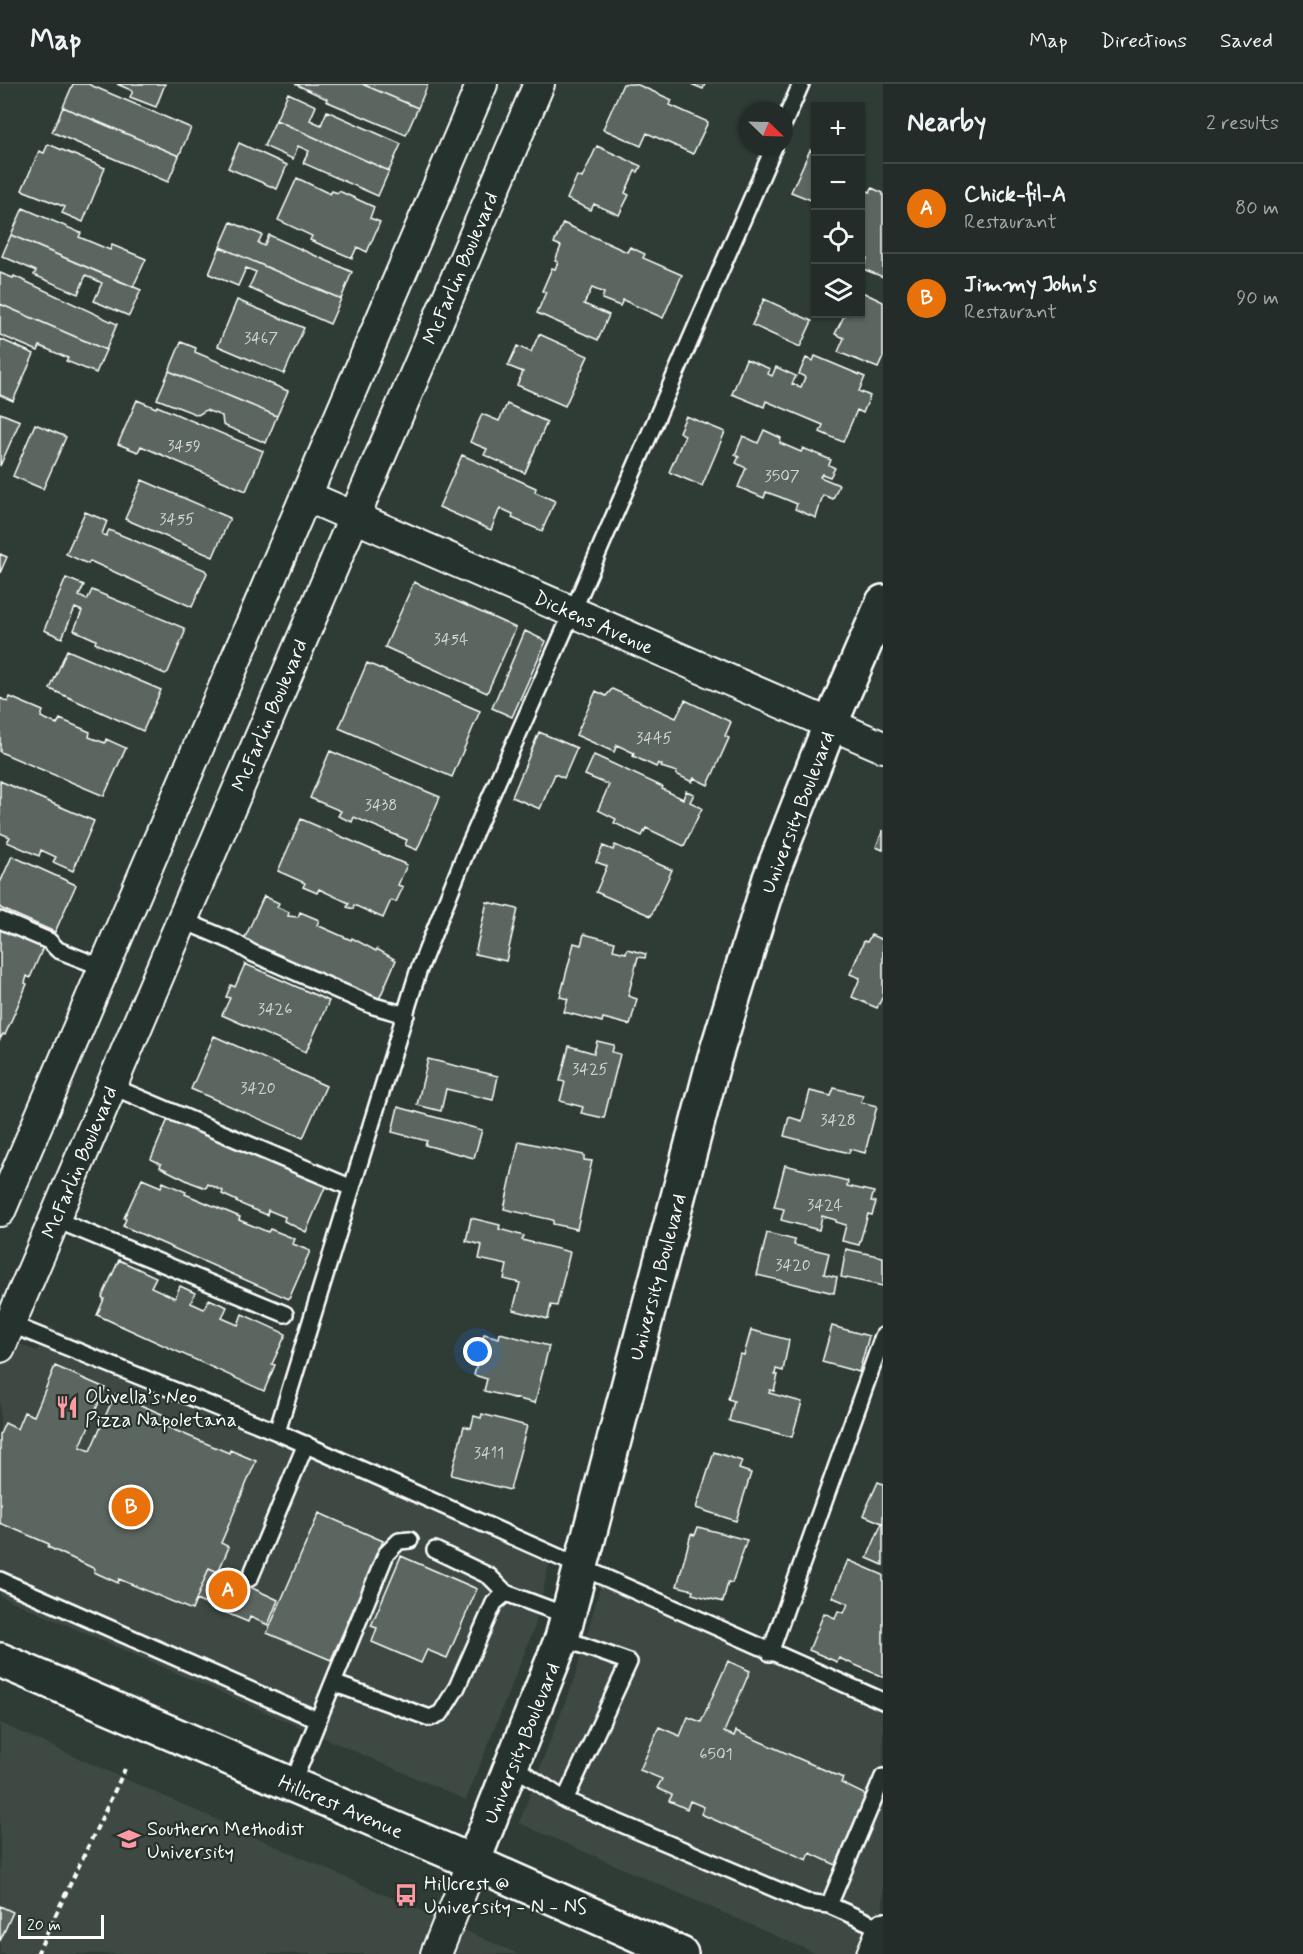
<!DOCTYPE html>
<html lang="en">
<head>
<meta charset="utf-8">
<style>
  body { margin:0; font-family:Mynerve,sans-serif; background:#2f3834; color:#f1f3f6 }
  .controls { position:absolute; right:18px; top:18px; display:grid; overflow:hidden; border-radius:0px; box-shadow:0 2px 4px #0004 }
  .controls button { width:54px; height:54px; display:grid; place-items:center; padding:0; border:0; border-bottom:2px solid #404845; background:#232c28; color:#f1f3f6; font:30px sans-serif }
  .compass { position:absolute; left:739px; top:18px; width:54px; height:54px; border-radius:50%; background:#232c28; box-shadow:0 2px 4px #0004; rotate:113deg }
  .scale { position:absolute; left:18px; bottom:15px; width:86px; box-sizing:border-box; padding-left:6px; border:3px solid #fff; border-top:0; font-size:16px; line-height:21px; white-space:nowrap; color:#fff; -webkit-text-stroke:4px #26332d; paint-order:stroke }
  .you { position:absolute; left:478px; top:1268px; width:21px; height:21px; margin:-15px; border:4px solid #fff; border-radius:50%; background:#1a73e8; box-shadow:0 0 0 9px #1a73e833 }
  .badge { display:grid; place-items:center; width:39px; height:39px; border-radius:50%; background:#ff9aa2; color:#fff; font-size:20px; font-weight:700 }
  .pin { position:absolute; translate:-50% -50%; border:3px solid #fff; box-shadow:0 2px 6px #0006 }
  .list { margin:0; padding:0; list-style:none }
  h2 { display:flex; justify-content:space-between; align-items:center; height:78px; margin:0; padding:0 24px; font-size:26px }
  h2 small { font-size:20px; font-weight:400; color:#a3a7a8 }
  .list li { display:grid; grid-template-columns:39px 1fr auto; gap:18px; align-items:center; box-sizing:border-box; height:90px; padding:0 24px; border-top:2px solid #404845 }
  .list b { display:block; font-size:22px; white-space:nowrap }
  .list p { margin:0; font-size:20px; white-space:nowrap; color:#a3a7a8 }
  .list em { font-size:20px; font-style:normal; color:#a3a7a8 }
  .icon { flex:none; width:33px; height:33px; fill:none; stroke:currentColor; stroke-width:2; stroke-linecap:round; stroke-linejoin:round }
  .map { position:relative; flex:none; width:883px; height:1870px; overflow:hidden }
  header { display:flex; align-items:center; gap:36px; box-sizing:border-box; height:84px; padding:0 30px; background:#232c28; border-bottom:2px solid #404845 }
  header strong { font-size:28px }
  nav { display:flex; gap:33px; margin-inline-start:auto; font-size:21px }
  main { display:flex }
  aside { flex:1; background:#232c28 }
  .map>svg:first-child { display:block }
</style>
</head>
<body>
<header>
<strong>Map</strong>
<nav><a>Map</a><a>Directions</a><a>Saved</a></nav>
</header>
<main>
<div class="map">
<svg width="883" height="1870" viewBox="0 0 883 1870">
  <rect width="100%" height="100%" fill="#2f3b35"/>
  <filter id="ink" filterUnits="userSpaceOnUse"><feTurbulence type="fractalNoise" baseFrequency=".0167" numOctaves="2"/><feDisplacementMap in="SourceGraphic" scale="12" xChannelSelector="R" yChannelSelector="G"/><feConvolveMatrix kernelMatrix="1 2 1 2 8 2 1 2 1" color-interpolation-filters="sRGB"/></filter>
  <g filter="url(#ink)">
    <path fill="#3c4842" d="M48,1242L553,1462L535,1542L466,1716L0,1512V1252L37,1267Z
      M605,1485L883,1606V1870H817L519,1739L575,1592Z
      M0,1639L518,1870H0Z"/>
    <path fill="#5b6661" stroke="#fff" stroke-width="1.5" d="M73,0H88L191,44L179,72L63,23Z
      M117,0H165L156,23L130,13L133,7Z
      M295,0H362L418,24L406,51L326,17L327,15Z
      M362,0H428L418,24Z
      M623,0H636L672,16L670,21L708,38L693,70L647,49L641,62L603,45Z
      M691,0H705L703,5Z
      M288,9L316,22L310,36L321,41L327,27L401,60L389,87L276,36Z
      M63,23L179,72L168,98L52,48Z
      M276,36L389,87L378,112L303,79L309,67L298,62L293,75L264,62Z
      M239,59L287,81L277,105L228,84Z
      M48,60L105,84L83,138L62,129L65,123L22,106L39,67L44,69Z
      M597,62L641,82L638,88L635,87L625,109L629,111L619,131L594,120L591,126L567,115L577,92L582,94Z
      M810,66L816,69V118L791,108Z
      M297,94L330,110L332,107L338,109L339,107L374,123L370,134L380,138L367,168L357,163L352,174L310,156L312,152L278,136Z
      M860,104L870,108L872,104L883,109V193L863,185L867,175L860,172Z
      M23,124L81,149L79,153L110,166L112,161L146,175L133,203L11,151Z
      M231,138L262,151L258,159L264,162L269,151L352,188L341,215L220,163Z
      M563,139L627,168L630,163L645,170L643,174L682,191L663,234L623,216L620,222L602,215L604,209L592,204L584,220L609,231L598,256L537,229L546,208L542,207L552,184L555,185L558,178L555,177L561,162L554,159Z
      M11,151L141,206L129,232L94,217L102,199L86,191L78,210L34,191L36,187L2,172Z
      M220,163L341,215L330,240L249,204L256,188L246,184L238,202L209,190Z
      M0,189L13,194L14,192L117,240L106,266L0,220Z
      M860,207L883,218V273L878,284L838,268L844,254L835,250L845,230H860Z
      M764,215L812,237L800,263L752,241Z
      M237,216L304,244L284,290L218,262Z
      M0,220L106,266L96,289L66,277L68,274L40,262L38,267L0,251Z
      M539,250L588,272L565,322L517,301L523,288L508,282L517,262L531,268Z
      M0,255L34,270L13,317L0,311Z
      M181,258L196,264L195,268L288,307L277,332L169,287Z
      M815,272L865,293L859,307L870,312L863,329L857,326L843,358L820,348L823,341L766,317L764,323L732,310L746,275L770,285L768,290L772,292L776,283L796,292L792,300L801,303L805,293L799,290L806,274L813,277Z
      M169,287L277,332L266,359L223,341L222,332L206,326L198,331L157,315Z
      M137,316L156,324L157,322L263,367L246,407L141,362L138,368L118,360Z
      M507,320L547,338L525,389L484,371L487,365L470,358L482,330L499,337Z
      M0,329L20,337L0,382Z
      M686,332L725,348L702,402L669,388L685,351L679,348Z
      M35,340L66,353L43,405L13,392Z
      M764,346L781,354L780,359L801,368L803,364L831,376L829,381L835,384L830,393L822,390L820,393L839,401L833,415L823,411L816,434L795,425L797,420L780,413L766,408L764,414L738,403L746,384L736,379L739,373L735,371L743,352L758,359Z
      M462,371L536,404L535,408L555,417L542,447L512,434L513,430L500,424L491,446L439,423Z
      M142,396L230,434L213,473L125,435Z
      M85,428L107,437L102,450L106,452L109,446L205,486L207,489L192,523L90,477L88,480L66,470Z
      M0,470L7,473L0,489Z
      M66,494L84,501L79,512L87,516L92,506L184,544L185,548L168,588L165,590L95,559L96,556L74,546L82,527L75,524L62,554L44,546Z
      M414,498L516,544L487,609L385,563Z
      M525,547L546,557L512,633L492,624Z
      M67,566L161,606L143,647L50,605Z
      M367,579L480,627L452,693L339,644Z
      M612,605L676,634L685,616L731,638L725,652L729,654L708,701L694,694L692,698L676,690L677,688L661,683L662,681L658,679L656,683L633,672L634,669L617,661L614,668L576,651L596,607L606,612Z
      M10,613L43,627L41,633L57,640L60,635L90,648L89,653L105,659L106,655L126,664L104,712L0,668V614L8,618Z
      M539,648L577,664L564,694L555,690L540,725L512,713Z
      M330,667L440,713L417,766L405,761L407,756L354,733L352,738L338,732L341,727L310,714Z
      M594,671L663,703L662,705L683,715L686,707L694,710L690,718L702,724L684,762L646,744L642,752L614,739L616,735L598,726L609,701L585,691Z
      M0,697L94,737L73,787L53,778L56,773L41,766L39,772L7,758L10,753L0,749Z
      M301,735L407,781L398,801L403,803L396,818L391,816L383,834L354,821L353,825L347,823L349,819L319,805L317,809L303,803L305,799L278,787Z
      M883,746V766L876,763Z
      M615,761L672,786L651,832L596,808L607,782L596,778L603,762L613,766Z
      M12,772L76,801L55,848L0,824V799Z
      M264,812L279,819L277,823L289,828L288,832L298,833L300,828L319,836L317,841L351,856L352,854L376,867L377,865L396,876L377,920L242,860Z
      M487,818L518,825L506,877L475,870Z
      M0,839L45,859L30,894L27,892L25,899L27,900L5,951L3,950L0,955Z
      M584,850L615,858L613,866L626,869L627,865L646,870L645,874L638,873L628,912L637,915L630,941L603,934L602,938L564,928L568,915L560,913L574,859L581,861Z
      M871,851L883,856V912L877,924L852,913L860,894L850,890L864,857L867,858Z
      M245,880L329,917L306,968L222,931L230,914L226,913L231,901L235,903Z
      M214,952L326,1002L303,1054L191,1005Z
      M597,957L614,961L612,968L620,970L604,1034L581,1029L583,1023L560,1017L565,998L560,997L569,962L594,969Z
      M428,975L498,992L493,1016L446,1005L441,1027L417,1021Z
      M834,1004L863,1011L861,1018L877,1022L865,1069L850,1065L849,1069L784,1052L789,1033L802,1037L810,1007L831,1012Z
      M398,1023L482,1046L474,1074L425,1061L427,1057L392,1048Z
      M168,1035L326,1101L306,1148L284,1137L285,1133L268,1126L267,1131L236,1118L237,1117L222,1110L223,1107L208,1100L206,1104L190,1098L160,1083L161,1080L151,1075Z
      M519,1057L584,1071V1076L592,1077L577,1145L553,1140V1136L504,1125Z
      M785,1081L848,1097L847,1102L874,1108L871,1117L876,1118L872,1131L868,1130L859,1161L842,1157L846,1141L836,1138V1136L822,1132L819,1146L781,1136L784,1125L774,1123Z
      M142,1095L161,1103L163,1098L186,1108L185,1110L240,1133L239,1136L268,1148L270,1145L295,1155L293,1160L310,1167L289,1215L123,1142L126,1135L124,1134Z
      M471,1134L500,1141L499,1145L524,1152L522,1156L570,1168L557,1222L551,1221L548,1235L513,1226L520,1199L504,1195L507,1181L479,1175L482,1161L466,1157Z
      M767,1149L795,1156L794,1161L829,1169L824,1190L837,1193L834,1209L757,1191Z
      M846,1165L883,1173V1202L841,1193Z
      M119,1176L156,1193L151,1203L175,1214L180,1202L195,1209L191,1219L204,1225L209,1215L227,1223L222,1234L238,1241L242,1230L286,1250L272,1280L275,1281L264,1307L97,1231L104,1215L102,1213Z
      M832,1242L869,1252L859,1288L822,1278Z
      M751,1246L789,1256L783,1287L776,1285L775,1291H778L774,1307L770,1306L769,1309L802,1318L792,1353L729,1337L734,1317L728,1315L740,1270L744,1271Z
      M500,1249L549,1262L535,1319L484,1307L487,1295L474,1291L484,1250L499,1254Z
      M55,1282L105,1304L80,1363L90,1367L115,1310L164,1331L160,1340L229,1369L230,1366L256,1377L221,1459L229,1463L218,1488L209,1484L192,1526L119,1495L118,1499L94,1488L95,1485L48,1463L49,1460L0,1439V1350L5,1339L17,1345L24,1328L34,1332Z
      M482,1330L527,1342L510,1406L451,1391L464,1342L471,1344L474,1332L481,1334Z
      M714,1368L742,1377L739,1385L751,1389L736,1437L696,1424Z
      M878,1398L883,1400V1481L867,1474L882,1439L863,1431Z
      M319,1429L383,1457L331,1576L267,1549Z
      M698,1443L747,1456L732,1499L728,1498L723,1518L692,1510L693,1506L677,1502L691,1450L695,1451Z
      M401,1472L477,1505L447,1574L427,1566L421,1579L372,1558L377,1544L371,1542Z
      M848,1476L883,1491V1593L839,1574L837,1578L809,1566L824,1529L835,1534L838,1527L844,1529L848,1520L832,1513Z
      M209,1484L278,1516L268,1541L250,1533L248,1538L196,1516Z
      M728,1577L750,1587L724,1648L734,1652L736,1647L843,1694L841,1699L866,1711L836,1781L810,1769L807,1776L701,1730L704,1723L690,1717L687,1725L669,1717L672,1711L657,1704L662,1695L640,1686L659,1643L680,1652L688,1633L701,1638Z
      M0,1822L13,1828L0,1857Z"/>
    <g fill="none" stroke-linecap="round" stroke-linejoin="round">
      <g stroke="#fff" stroke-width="20">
        <path id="service" d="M784,39L801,0
          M0,836L49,857L58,866L104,884
          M182,836L234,858L252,869L374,922L406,931
          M111,1002L352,1104
          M54,1135L285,1230
          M10,1240L277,1348L883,1617
          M277,1348L418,888L466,768L572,529L774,63
          M435,1466L489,1492L506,1509
          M250,1494L306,1360
          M0,1496L318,1636
          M770,1569L883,1252
          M333,1599L386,1470L399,1457L410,1456
          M513,1682L565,1716L629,1578L562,1554
          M292,1701L333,1599L430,1634L441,1629L457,1603L494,1519L506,1509L568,1532
          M565,1716L806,1818L829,1821L883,1845
          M829,1821L883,1693"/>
      </g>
      <g stroke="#fff" stroke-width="34">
        <path id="minor" d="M306,412L883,663
          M0,1127L482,0
          M0,1263L539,0
          M436,1870L473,1778
          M872,1870L883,1844"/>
      </g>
      <g stroke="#fff" stroke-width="38">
        <path id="tertiary" d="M0,1576L473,1778L681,1870
          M473,1778L562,1554L714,976L770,794L830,641L883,518"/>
      </g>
      <path stroke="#fff" stroke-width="4" stroke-dasharray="6 4.5" stroke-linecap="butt" d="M37,1870L125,1685"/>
      <use href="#service" stroke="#26332d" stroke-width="15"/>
      <use href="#minor" stroke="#26332d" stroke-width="30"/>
      <use href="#tertiary" stroke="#26332d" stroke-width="33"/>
    </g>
  </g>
  <defs>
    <g id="restaurant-bare" transform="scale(1.8)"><path d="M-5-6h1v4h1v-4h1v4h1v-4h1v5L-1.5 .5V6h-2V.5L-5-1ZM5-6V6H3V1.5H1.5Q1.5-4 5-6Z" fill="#ff9aa2" stroke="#26332d" stroke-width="2.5" paint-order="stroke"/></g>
    <g id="university-bare" transform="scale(1.8)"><path d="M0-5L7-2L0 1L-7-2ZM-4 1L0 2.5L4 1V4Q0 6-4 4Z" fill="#ff9aa2" stroke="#26332d" stroke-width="2.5" paint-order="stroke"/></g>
    <g id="bus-bare" transform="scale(1.8)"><path d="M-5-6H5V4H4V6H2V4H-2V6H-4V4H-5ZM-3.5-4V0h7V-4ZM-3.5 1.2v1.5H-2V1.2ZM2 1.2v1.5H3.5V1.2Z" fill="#ff9aa2" stroke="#26332d" stroke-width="2.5" paint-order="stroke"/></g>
  </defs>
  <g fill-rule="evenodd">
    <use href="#restaurant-bare" x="67" y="1323"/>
    <use href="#university-bare" x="129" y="1755"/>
    <use href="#bus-bare" x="406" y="1811"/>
  </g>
  <g text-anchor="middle" stroke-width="4.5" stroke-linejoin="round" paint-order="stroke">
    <g font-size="16" fill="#d6d9d8">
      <text x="261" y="259">3467</text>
      <text x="184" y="367">3459</text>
      <text x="782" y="397">3507</text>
      <text x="177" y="440">3455</text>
      <text x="451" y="560">3454</text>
      <text x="654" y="659">3445</text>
      <text x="381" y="726">3438</text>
      <text x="275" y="930">3426</text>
      <text x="590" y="990">3425</text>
      <text x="258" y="1009">3420</text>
      <text x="838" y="1041">3428</text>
      <text x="825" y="1126">3424</text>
      <text x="793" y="1186">3420</text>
      <text x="489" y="1374">3411</text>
      <text x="716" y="1675">6501</text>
    </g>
    <g font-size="20" fill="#fff" stroke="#26332d">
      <text transform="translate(460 184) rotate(-67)" y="7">McFarlin Boulevard</text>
      <text transform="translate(594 538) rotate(24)" y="7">Dickens Avenue</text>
      <text transform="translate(269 631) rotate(-67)" y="7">McFarlin Boulevard</text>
      <text transform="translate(797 728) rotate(-69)" y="7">University Boulevard</text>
      <text transform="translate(79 1078) rotate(-67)" y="7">McFarlin Boulevard</text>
      <text transform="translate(657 1193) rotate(-75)" y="7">University Boulevard</text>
      <text transform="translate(521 1659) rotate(-68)" y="7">University Boulevard</text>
      <text transform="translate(341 1722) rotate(23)" y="7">Hillcrest Avenue</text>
    </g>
    <g font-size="20" fill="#fff" stroke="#26332d" text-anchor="start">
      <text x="85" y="1319">Olivella’s Neo<tspan x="85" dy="23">Pizza Napoletana</tspan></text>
      <text x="147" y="1751">Southern Methodist<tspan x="147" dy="23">University</tspan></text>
      <text x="424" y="1806">Hillcrest @<tspan x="424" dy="23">University - N - NS</tspan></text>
    </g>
  </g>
</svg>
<div class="controls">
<button>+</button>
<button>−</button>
<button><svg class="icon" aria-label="locate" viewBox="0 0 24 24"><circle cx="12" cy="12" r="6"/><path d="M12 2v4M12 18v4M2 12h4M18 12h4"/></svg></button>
<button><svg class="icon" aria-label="layers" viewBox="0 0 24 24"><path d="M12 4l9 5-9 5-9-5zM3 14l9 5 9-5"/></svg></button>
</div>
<svg class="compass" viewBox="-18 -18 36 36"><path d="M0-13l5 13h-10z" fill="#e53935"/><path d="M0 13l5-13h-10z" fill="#a3a7a8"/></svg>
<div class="scale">20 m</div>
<div class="you"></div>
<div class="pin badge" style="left:228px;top:1506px;background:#e8710a">A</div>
<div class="pin badge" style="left:131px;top:1423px;background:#e8710a">B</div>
</div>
<aside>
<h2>Nearby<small>2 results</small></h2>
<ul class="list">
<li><span class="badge" style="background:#e8710a">A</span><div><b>Chick-fil-A</b><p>Restaurant</p></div><em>80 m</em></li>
<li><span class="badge" style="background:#e8710a">B</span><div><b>Jimmy John's</b><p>Restaurant</p></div><em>90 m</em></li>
</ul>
</aside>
</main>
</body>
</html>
